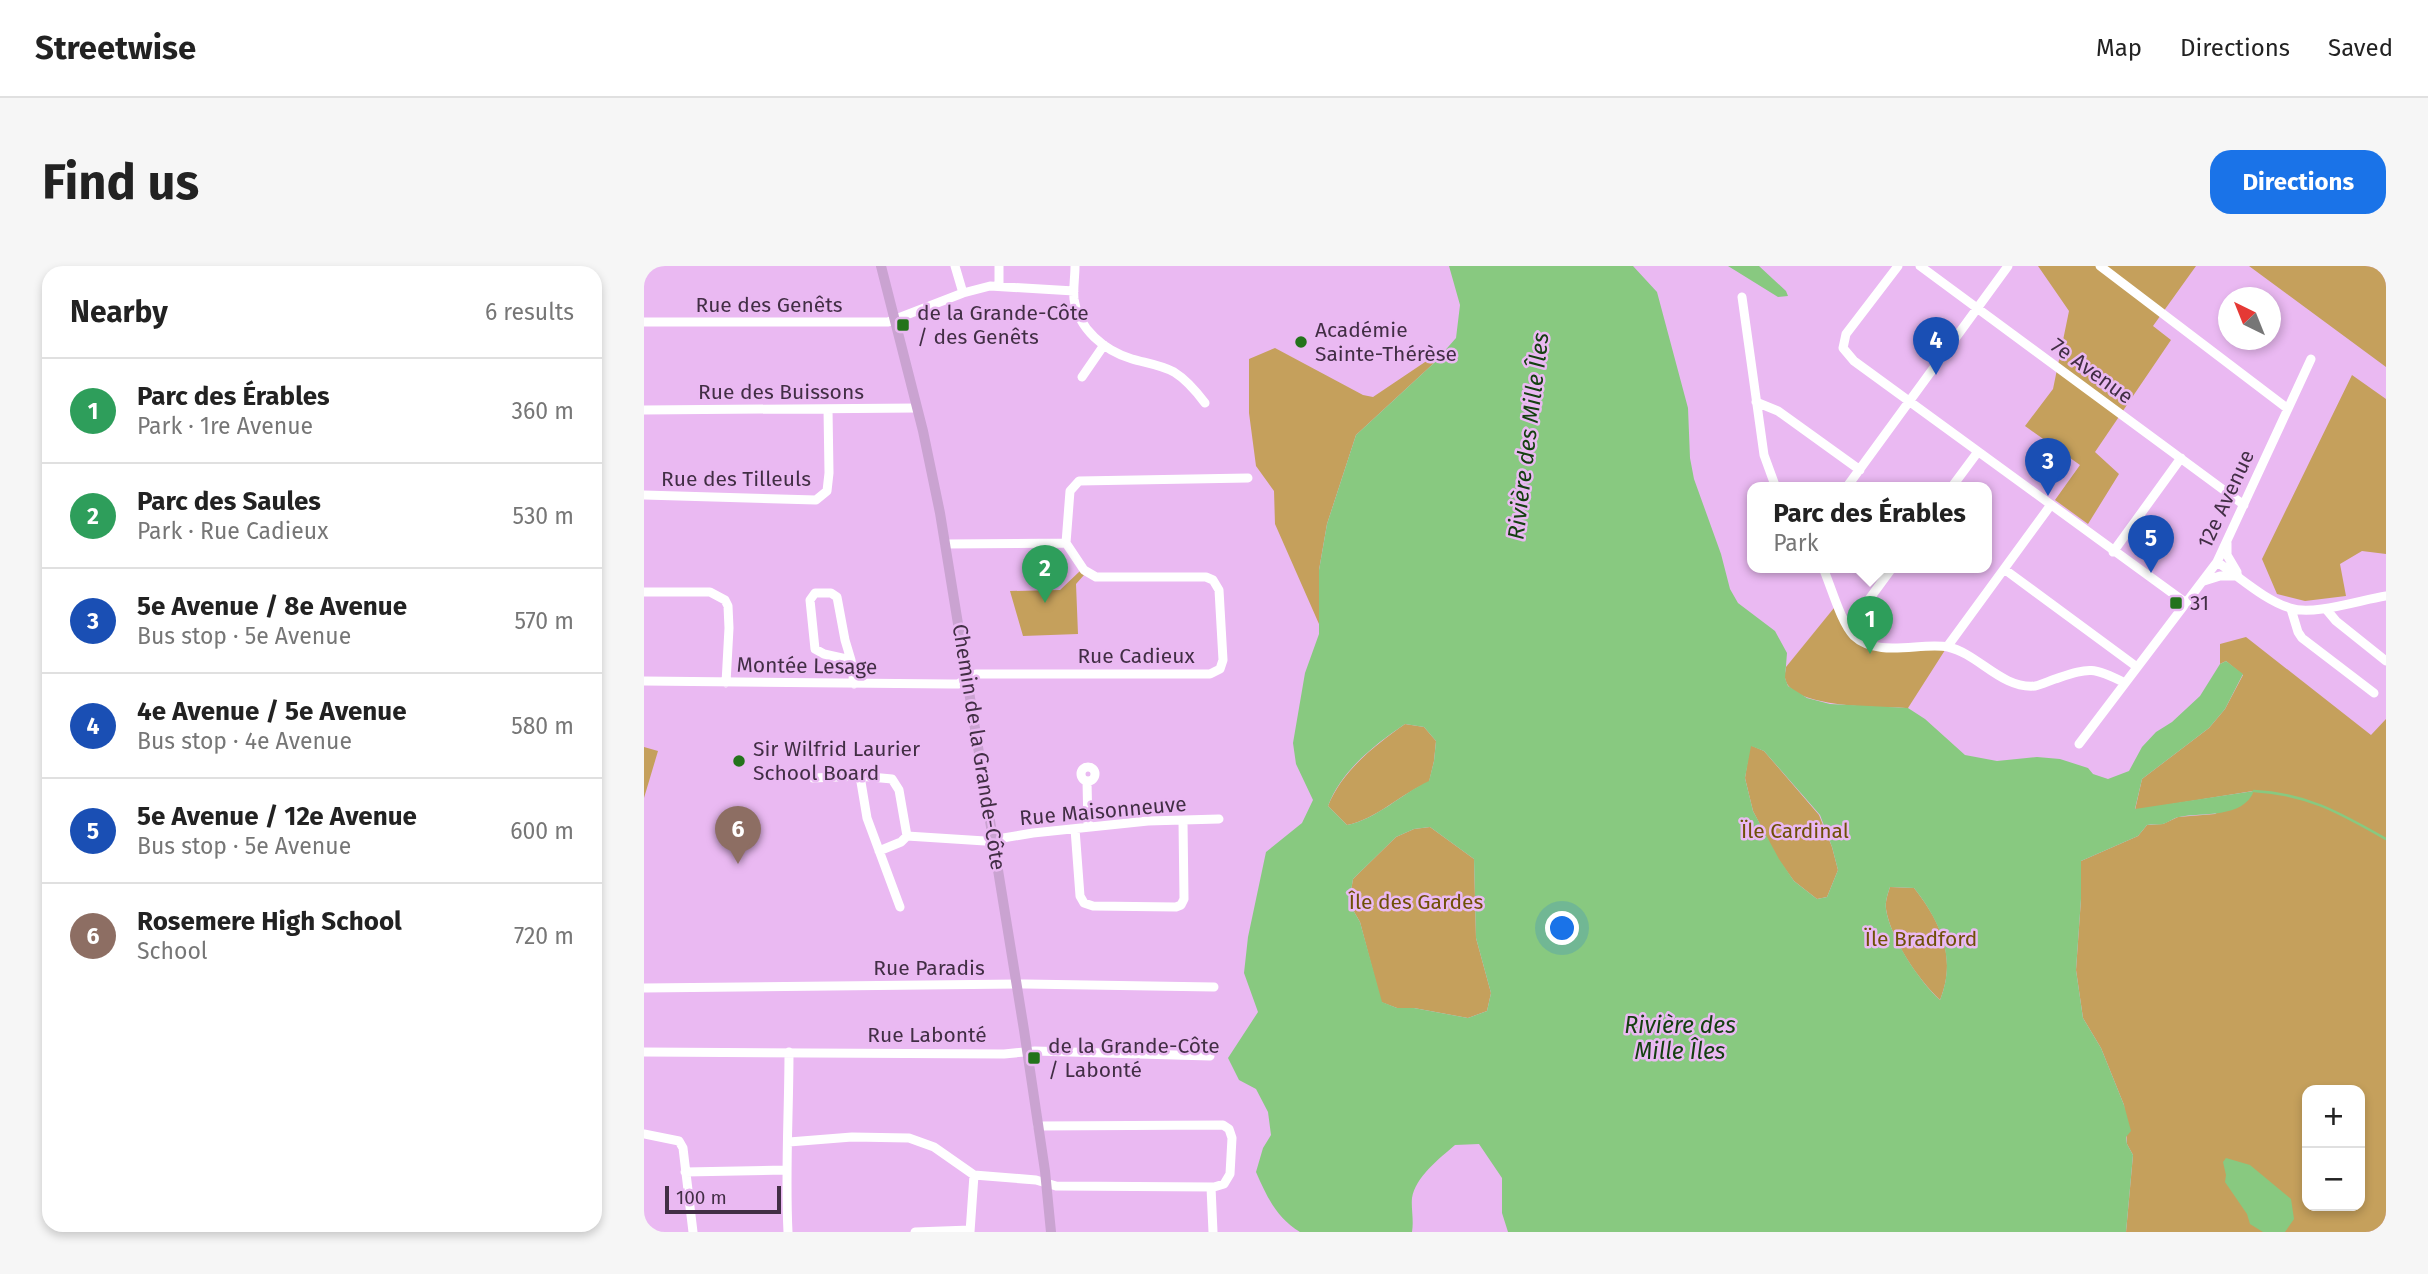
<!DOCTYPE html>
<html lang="en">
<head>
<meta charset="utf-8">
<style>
  body { margin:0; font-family:"Fira Sans",sans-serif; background:#f6f6f6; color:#222 }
  .controls { position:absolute; right:21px; bottom:21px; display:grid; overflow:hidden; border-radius:14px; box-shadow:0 4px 10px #0003 }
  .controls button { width:63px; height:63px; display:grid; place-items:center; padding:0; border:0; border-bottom:2px solid #e0e0e0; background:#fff; color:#222; font:35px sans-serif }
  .compass { position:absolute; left:1574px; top:21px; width:63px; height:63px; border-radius:50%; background:#fff; box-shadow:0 4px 10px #0003; rotate:317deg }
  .scale { position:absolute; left:21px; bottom:18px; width:116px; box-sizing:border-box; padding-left:7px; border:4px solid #422e45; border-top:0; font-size:19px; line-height:24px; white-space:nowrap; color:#422e45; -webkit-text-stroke:5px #eab9f2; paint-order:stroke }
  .you { position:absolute; left:919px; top:663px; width:24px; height:24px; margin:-18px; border:5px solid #fff; border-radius:50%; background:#1a73e8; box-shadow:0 0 0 10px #1a73e833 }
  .badge { display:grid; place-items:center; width:46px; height:46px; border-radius:50%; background:#1a73e8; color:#fff; font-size:23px; font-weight:700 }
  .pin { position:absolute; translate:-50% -58px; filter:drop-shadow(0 2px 4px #0008) }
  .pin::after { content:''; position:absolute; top:37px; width:24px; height:21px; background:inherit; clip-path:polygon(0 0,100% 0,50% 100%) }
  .popup { position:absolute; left:1103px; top:216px; width:245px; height:91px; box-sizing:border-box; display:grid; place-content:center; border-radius:14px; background:#fff; filter:drop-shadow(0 2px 5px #0005); font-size:23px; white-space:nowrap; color:#767676 }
  .popup b { font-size:26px; color:#222 }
  .popup::after { content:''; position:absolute; left:50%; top:100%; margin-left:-14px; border:14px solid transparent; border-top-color:#fff }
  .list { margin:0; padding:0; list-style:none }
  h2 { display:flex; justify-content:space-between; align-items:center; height:91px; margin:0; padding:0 28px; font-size:30px }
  h2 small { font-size:23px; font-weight:400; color:#767676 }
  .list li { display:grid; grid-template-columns:46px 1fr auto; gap:21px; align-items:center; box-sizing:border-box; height:105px; padding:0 28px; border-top:2px solid #e0e0e0 }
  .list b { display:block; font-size:26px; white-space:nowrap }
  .list p { margin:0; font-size:23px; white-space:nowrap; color:#767676 }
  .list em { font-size:23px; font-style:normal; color:#767676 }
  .map { position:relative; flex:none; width:1742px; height:966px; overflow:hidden; border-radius:21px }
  header { display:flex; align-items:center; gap:42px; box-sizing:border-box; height:98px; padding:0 35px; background:#fff; border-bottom:2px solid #e0e0e0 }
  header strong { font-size:33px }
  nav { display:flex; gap:38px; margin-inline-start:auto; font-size:24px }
  .intro { display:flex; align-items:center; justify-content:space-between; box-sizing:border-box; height:168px; padding:0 42px }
  h1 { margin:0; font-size:49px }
  .button { padding:18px 32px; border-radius:21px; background:#1a73e8; color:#fff; font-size:24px; font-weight:700 }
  main { display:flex; gap:42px; padding:0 42px }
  aside { flex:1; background:#fff; border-radius:21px; box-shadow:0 4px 10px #0003 }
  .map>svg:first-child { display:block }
</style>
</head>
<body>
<header>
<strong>Streetwise</strong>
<nav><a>Map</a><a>Directions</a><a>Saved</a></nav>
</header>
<div class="intro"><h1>Find us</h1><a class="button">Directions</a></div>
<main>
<aside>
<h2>Nearby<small>6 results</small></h2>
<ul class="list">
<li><span class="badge" style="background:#2e9e5b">1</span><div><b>Parc des Érables</b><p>Park · 1re Avenue</p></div><em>360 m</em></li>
<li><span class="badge" style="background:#2e9e5b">2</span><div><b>Parc des Saules</b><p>Park · Rue Cadieux</p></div><em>530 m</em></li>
<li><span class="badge" style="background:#1a4fb4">3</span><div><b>5e Avenue / 8e Avenue</b><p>Bus stop · 5e Avenue</p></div><em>570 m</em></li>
<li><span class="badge" style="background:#1a4fb4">4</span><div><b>4e Avenue / 5e Avenue</b><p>Bus stop · 4e Avenue</p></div><em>580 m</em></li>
<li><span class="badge" style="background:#1a4fb4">5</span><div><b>5e Avenue / 12e Avenue</b><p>Bus stop · 5e Avenue</p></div><em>600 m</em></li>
<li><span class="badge" style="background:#8d6e63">6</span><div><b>Rosemere High School</b><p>School</p></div><em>720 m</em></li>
</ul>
</aside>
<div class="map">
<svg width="1742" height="966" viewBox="0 0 1742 966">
  <rect width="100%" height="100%" fill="#eab9f2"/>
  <path fill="#c5a05c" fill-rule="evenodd" d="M1394,0H1552L1509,60L1527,74L1451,186L1475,208L1444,258L1411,234L1436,199L1381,160L1409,123L1425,45Z
    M1605,0H1742V101Z
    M631,82L719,129L729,131L784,94L790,97L712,169L683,258L675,304V358L631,258L630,225L612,200L605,147V93Z
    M1708,109L1742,133V288L1718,285L1696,298L1702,330L1661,335L1633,328L1618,293Z
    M436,305L440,309L432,318L434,368L379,370L366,325L416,324Z
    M1194,337L1204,362L1223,378L1303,381L1264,442C1240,441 1146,443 1141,412C1140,408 1142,405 1142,401Z
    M1602,371L1727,469L1742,453V966H1482L1489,889L1483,878L1480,839L1457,782L1439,752L1432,704L1437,633V595L1494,570L1503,559L1519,558L1534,551L1571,548L1609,525L1491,544L1498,513L1565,462L1581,443L1599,409L1582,395L1576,398V378ZM1663,824H1716V940H1663Z
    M761,458L780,461L792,475L790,495L785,516C756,528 733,553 703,559L684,540C698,505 730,480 761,458Z
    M1106,479L1120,485L1175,549L1188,581L1194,604L1183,631L1173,633L1150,615L1134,593L1109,545L1101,512Z
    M0,481L14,485L0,532Z
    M786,561L830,593L832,672L847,727L843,745L824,752L770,742H753L737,736L716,656L705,637L709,613L752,571L770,563Z
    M1246,621L1270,622C1297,656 1313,692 1296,734C1274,713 1247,674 1242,643C1241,636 1244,627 1246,621Z"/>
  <path fill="#88c980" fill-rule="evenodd" d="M805,0H989L1013,26L1044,142L1046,192L1050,213L1077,288L1086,323L1094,337L1131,365L1143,387L1141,412L1144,420L1163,432L1186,438L1264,442L1281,453L1321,489L1353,495L1393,491L1416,493L1444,502L1449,508L1464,513L1485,505L1498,481L1512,466L1528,456L1556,430L1576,398L1582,395L1599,408L1581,443L1565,462L1498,513L1491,543L1610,525C1599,553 1558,546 1535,551C1529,552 1525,556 1519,558C1514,559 1508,558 1503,559L1494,570L1437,595V633L1432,704L1439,752L1457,782L1480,839L1487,865L1482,871L1483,878L1489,889L1482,966H864L858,947V912L835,878L811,879C796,892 771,911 768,932C767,943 770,954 768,966H656C632,951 623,931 612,906L619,882L627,869L624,846L612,823L595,814L584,792L614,746L600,707L604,671L622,586L658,557L669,534L652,498L649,477L661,407L675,368V304L683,258L712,169L790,97L812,72L816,39ZM761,458L780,461L792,475L790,495L785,515C757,528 733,553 703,559L684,540C697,505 730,479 761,458ZM1107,480L1120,485L1176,549L1188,581L1194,604L1183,631L1173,633L1150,615L1135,593L1109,545L1101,512ZM786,561L830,593L832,672L847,727L843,745L824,752L770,742H753L738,736L716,656L705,637L709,613L752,571L770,563ZM1246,621L1270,622C1296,655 1313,692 1296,734C1275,715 1246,671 1242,643C1241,636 1244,627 1246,621Z
    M1084,0H1115L1142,25L1144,30L1134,31Z
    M1582,892L1606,899L1647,933L1650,953L1641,966H1619L1606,958L1603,948L1581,916L1582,909L1579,896Z"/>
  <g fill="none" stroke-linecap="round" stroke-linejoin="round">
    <path stroke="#88c980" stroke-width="2.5" d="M1610,525C1664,528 1696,547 1742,573"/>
    <path stroke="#fff" stroke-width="9" d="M311,0L319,27
      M355,0V20
      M431,0C431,11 429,22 430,33C434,63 461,85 488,93C502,97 517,99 530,106C543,114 552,125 561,137
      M1254,0L1202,68L1199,82L1210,95L1542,337
      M1276,0L1600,239
      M1456,0L1644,143
      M1098,31L1120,189L1132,222
      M0,56H244L319,27L346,20L430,25
      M438,111L460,79
      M1112,136L1134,145L1216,204
      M0,144L273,142
      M1202,222L1364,0
      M1307,222L1333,187
      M0,229L172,234L183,225L185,207L184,143
      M422,277L426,225L435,215L604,212
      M1583,277V289L1593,306
      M301,278L422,277
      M1469,286L1537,192
      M1573,296C1596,311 1620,334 1646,342C1669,350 1716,334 1742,330
      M1179,302C1187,320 1197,357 1210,370C1233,392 1277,376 1304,381C1335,388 1357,423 1391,420C1397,419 1405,415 1411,413C1445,402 1448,400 1481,417
      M1360,303L1493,401
      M1560,315L1576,310H1594
      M0,326H66L81,334L84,340L85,362L82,417
      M1647,343L1654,366L1658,372L1730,427
      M1682,343L1692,355L1742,395
      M1204,362L1248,302
      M1303,381L1406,240
      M207,394L180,388L171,383L166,334L171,327H187L193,331L201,374L207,394L210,418
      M0,415L307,418H314L332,408H566L576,403L579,394L575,324L569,314L562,311H452L440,304L422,277
      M1435,478L1573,296L1667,93
      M437 508a7 7 0 1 1 14 0a7 7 0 1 1-14 0Z
      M216,510L223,552L256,641
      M169,512L216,510L248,513L255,524L263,570
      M443,515L444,561
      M431,563L436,630L440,637L449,640L532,641L537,639L540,633L539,555
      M235,585L257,576L263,570L341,575L389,567L504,555L575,553
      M0,722L381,718L570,721
      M0,786L360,788L391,785L566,790
      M0,868L35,875L39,882L49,966
      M145,876L208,871L265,872L290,881L330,909L392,914L412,920L570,921L580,918L586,908L588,872L585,863L579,859L394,860
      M41,906L141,904
      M567,921L569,966
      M144,966C141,906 145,846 145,786
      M271,966L326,964
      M326,966L330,909"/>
    <path stroke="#caa3d1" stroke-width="10" d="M237,0L279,165L296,247L380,764L401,905L407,966"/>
  </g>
  <g fill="#23731b" stroke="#eab9f2" stroke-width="2.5">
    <rect x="252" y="52" width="14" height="14" rx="3.5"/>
    <circle cx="657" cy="76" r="7"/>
    <rect x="1525" y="330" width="14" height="14" rx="3.5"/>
    <circle cx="95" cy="495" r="7"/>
    <rect x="383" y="785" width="14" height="14" rx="3.5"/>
  </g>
  <g text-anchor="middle" stroke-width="5" stroke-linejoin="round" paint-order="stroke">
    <g font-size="21" fill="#422e45" stroke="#eab9f2">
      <text x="125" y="46">Rue des Genêts</text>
      <text transform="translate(1448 105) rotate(36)" y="7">7e Avenue</text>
      <text x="137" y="133">Rue des Buissons</text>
      <text x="92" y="220">Rue des Tilleuls</text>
      <text transform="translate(1582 233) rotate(-65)" y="7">12e Avenue</text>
      <text x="492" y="397">Rue Cadieux</text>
      <text transform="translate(163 400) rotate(1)" y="7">Montée Lesage</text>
      <text transform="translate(335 481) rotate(81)" y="7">Chemin de la Grande-Côte</text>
      <text transform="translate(459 545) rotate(-5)" y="7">Rue Maisonneuve</text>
      <text x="285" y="709">Rue Paradis</text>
      <text x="283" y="776">Rue Labonté</text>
    </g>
    <g font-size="21" fill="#422e45" stroke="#eab9f2" text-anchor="start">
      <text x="273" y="54">de la Grande-Côte<tspan x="273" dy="24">/ des Genêts</tspan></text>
      <text x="671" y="71">Académie<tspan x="671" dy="24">Sainte-Thérèse</tspan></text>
      <text x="1546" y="344">31</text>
      <text x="109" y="490">Sir Wilfrid Laurier<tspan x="109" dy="24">School Board</tspan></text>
      <text x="404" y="787">de la Grande-Côte<tspan x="404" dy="24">/ Labonté</tspan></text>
    </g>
    <g font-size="21" fill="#6f5007" stroke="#eab9f2">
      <text x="1151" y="572">Ïle Cardinal</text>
      <text x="772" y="643">Île des Gardes</text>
      <text x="1277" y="680">Ïle Bradford</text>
    </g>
    <g font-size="23" font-style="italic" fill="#144010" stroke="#eab9f2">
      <text transform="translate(884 170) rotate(-83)" y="8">Rivière des Mille Îles</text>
      <text x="1036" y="767">Rivière des<tspan x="1036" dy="26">Mille Îles</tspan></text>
    </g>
  </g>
</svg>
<div class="controls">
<button>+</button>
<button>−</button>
</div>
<svg class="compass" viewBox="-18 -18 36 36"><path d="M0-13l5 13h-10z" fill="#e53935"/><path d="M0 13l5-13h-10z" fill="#767676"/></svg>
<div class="scale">100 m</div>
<div class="you"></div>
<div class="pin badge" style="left:1226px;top:388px;background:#2e9e5b">1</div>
<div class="popup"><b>Parc des Érables</b>Park</div>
<div class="pin badge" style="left:401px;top:337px;background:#2e9e5b">2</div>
<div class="pin badge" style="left:1404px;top:230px;background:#1a4fb4">3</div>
<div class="pin badge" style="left:1292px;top:109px;background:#1a4fb4">4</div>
<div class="pin badge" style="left:1507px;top:307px;background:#1a4fb4">5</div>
<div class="pin badge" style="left:94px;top:598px;background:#8d6e63">6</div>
</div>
</main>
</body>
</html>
